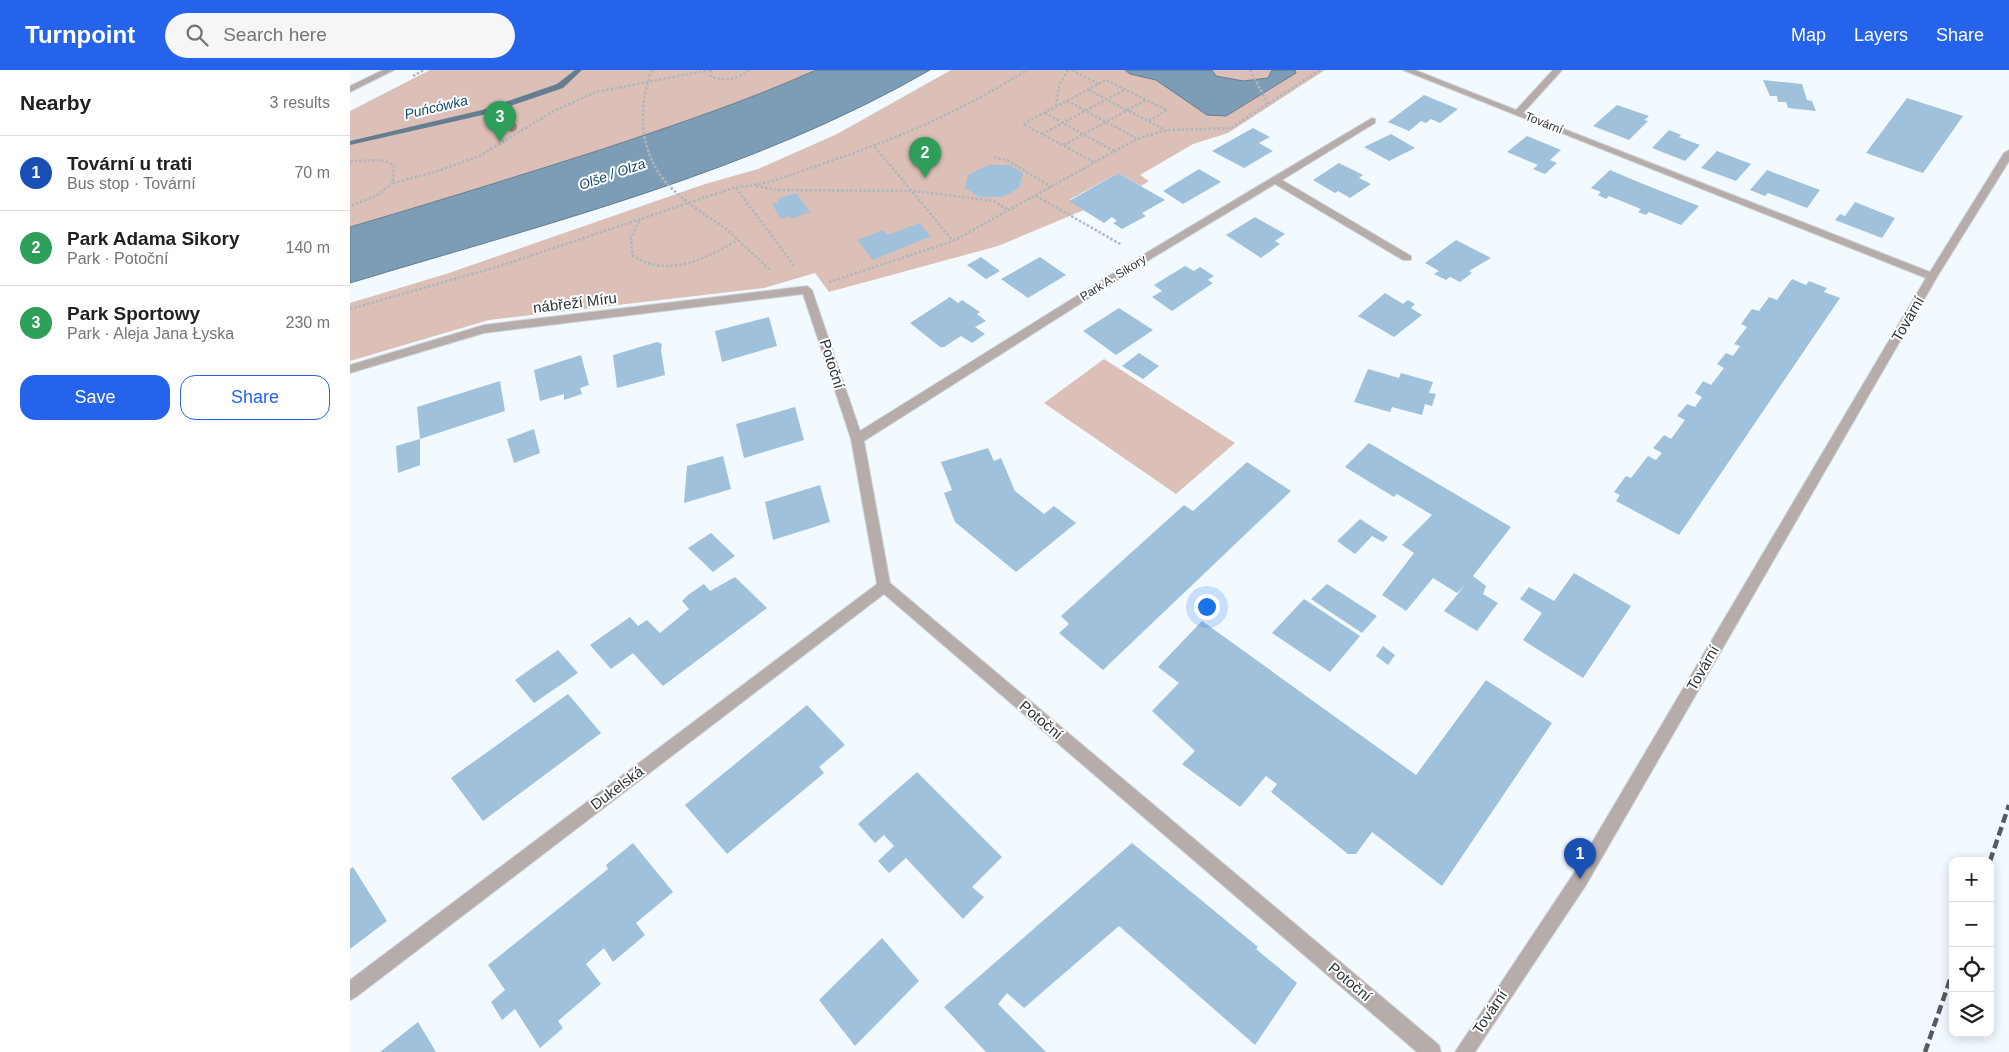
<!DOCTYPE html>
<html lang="en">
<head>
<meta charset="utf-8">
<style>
  body { margin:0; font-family:Arial,sans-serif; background:#f6f6f6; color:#202124 }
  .controls { position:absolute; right:15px; bottom:15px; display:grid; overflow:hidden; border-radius:10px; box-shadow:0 2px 12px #0003 }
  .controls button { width:45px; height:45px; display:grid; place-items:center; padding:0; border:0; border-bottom:1px solid #e0e0e0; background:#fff; color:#202124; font:25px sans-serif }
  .you { position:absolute; left:856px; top:536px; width:18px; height:18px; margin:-12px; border:4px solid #fff; border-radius:50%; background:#1a73e8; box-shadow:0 0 0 8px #1a73e833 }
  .badge { display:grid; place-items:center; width:32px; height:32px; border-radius:50%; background:#2563eb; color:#fff; font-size:16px; font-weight:700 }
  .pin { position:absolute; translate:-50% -41px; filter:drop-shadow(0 1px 2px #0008) }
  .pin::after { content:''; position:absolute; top:26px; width:18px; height:15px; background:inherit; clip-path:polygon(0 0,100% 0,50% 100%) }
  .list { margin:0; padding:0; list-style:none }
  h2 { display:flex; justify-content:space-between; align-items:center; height:65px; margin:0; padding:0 20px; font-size:21px }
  h2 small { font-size:16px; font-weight:400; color:#757577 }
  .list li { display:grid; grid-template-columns:32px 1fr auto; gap:15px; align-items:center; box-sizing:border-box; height:75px; padding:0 20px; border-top:1px solid #e0e0e0 }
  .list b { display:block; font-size:19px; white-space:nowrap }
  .list p { margin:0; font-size:16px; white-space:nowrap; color:#757577 }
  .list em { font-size:16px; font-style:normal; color:#757577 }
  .actions { display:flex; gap:10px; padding:15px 20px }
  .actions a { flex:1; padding:11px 0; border:1px solid #2563eb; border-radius:15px; text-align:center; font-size:18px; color:#2563eb }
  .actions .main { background:#2563eb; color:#fff }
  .icon { flex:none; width:28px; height:28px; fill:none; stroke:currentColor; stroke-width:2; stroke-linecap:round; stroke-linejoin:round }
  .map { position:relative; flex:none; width:1659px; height:982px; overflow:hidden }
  header { display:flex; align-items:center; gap:30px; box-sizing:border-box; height:70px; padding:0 25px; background:#2563eb; color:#fff }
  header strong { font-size:24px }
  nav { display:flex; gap:28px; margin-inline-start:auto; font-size:18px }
  .search { width:350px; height:45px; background:#f6f6f6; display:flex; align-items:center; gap:12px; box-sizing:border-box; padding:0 18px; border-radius:28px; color:#757577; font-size:19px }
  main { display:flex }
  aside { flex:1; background:#fff }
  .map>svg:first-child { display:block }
</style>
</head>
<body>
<header>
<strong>Turnpoint</strong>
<div class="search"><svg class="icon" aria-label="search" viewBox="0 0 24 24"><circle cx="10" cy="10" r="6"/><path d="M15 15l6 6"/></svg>Search here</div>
<nav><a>Map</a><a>Layers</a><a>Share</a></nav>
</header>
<main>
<aside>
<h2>Nearby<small>3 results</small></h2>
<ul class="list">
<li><span class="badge" style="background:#1a4fb4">1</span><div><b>Tovární u trati</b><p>Bus stop · Tovární</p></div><em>70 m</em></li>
<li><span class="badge" style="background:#2e9e5b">2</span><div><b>Park Adama Sikory</b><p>Park · Potoční</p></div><em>140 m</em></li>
<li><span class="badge" style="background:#2e9e5b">3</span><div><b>Park Sportowy</b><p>Park · Aleja Jana Łyska</p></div><em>230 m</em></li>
</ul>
<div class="actions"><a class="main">Save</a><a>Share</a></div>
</aside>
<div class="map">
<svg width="1659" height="982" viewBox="0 0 1659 982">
  <rect width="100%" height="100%" fill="#f3faff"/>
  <path fill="#dcbfb6" d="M80,0H466C397,31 325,55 253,79C169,106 85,132 0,157V41Z
    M601,0H975L878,63L843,74L790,105L799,111L791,116L768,103L719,130L734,140L648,176L479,222L465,203L414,218L139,250L0,291V233L99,203L355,114L408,99L487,64Z
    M754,289L885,373L826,424L694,333Z"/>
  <path fill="#7d9db6" stroke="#657d90" d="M466,0H580C403,102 195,154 0,213V157C85,132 169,106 253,79C325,55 397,31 466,0Z
    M775,0H862L866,6L893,11L918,8L922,0H945L946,3L876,46L857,45L806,10L780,4Z"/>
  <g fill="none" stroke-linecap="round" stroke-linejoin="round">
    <path fill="#657d90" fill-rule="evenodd" d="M225,0H232L213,18L137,44L0,75V71L132,40L207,14Z"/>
  </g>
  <path fill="#a0c1db" d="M1413,10L1452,14L1457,30L1462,31L1466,41L1438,38L1436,32H1428L1427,26H1420Z
    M1074,25L1108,39L1090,53L1081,49L1076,53L1071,51L1059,61L1038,52Z
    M1557,28L1613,46L1573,103L1516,83Z
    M1267,35L1299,46L1294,50L1298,51L1279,70L1243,56Z
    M903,58L920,67L909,73L923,81L894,98L862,81Z
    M1319,60L1331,65L1329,67L1350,75L1335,91L1302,78Z
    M1041,64L1065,78L1039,91L1014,77Z
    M1177,66L1211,80L1200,90L1207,93L1195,104L1183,99L1188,95L1157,82Z
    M1367,81L1401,94L1386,111L1351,98Z
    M989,93L1013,105L1009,108L1021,114L1000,128L988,121L985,123L963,110Z
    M638,95H660L673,103L669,118L652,127H629L615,118L618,105Z
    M849,99L871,112L833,134L813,121Z
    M1260,100L1293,114L1349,136L1331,155L1299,142L1296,145L1288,142L1291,139L1259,126L1256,129L1248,125L1251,122L1241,118Z
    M1417,100L1470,120L1457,138L1418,123L1415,126L1400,120Z
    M768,103L815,130L792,143L796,146L772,159L763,153L767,151L762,147L754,153L719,131Z
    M446,123L460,142L441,149L439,146L431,149L422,134L428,132L427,129Z
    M1505,132L1545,148L1532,168L1485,150L1490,144L1495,146Z
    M905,147L935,164L925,171L930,174L911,188L876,165Z
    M569,153L581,166L523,190L507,170L533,160L538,165Z
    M1106,170L1141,188L1119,201L1122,203L1110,212L1100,207L1096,210L1084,204L1089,201L1075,193Z
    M631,187L650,201L636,209L617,195Z
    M690,187L716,205L678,228L651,209Z
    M835,196L844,201L850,197L864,206L858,210L863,213L822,241L802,227L812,221L804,215Z
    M1442,209L1456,215L1459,211L1477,218L1474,222L1490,228L1329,465L1266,431L1270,425L1264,422L1276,406L1281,408L1298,386L1306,390L1312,383L1303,378L1314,365L1321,369L1335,350L1327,346L1337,334L1345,337L1352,327L1345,323L1353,311L1361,315L1374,298L1367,294L1376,283L1383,286L1390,276L1384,274L1397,257L1391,254L1402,239L1409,241L1419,227L1427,230Z
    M1035,223L1053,234L1058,230L1065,234L1061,238L1072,245L1044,267L1008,246Z
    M600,227L608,233L612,230L630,242L627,244L636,251L625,257L635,264L622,273L611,266L594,277H590L560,253Z
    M769,238L803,260L766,285L733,261Z
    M419,247L427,276L372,292L365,261Z
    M307,272L312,274L311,280L315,305L267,318L263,285Z
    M789,283L809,296L793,309L772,296Z
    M231,285L239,315L230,318L232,324L214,330V324L190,331L184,300Z
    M1018,299L1049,308L1051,303L1083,312L1079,323L1086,324L1082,336L1075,334L1072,345L1042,337L1040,342L1004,332Z
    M150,311L155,341L70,369L67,337Z
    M445,337L454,370L394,388L386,354Z
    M184,359L190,383L164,393L157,369Z
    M70,369V395L48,403L46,376Z
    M1019,373L1161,457L1123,506L1136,516L1133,524L1148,533L1127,561L1094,541L1115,515L1107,523L1083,508L1056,541L1032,525L1064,483L1052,475L1082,445L1047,424L1044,427L995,397Z
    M638,378L644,391L651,388L665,421L694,444L704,436L726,453L666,502L605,452L594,423L602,420L591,392Z
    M373,386L381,419L334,433L337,396Z
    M897,392L941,421L753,600L709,563L719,554L711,546L834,435L843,441Z
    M470,415L480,452L423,470L415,432Z
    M1010,449L1038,467L1033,472L1022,466L1005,484L987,471Z
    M361,463L385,486L363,502L338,478Z
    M1224,503L1281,536L1233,608L1173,570L1192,543L1170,529L1179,517L1204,531Z
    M385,507L417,538L313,616L283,583L261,599L240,575L280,547L288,556L297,550L310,563L339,539L332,531L338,525L354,514L360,521Z
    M977,514L1027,546L1012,563L961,529Z
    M954,529L1010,566L980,602L922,563Z
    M852,551L1066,705L1136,610L1202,653L1092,816L1022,762L1006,784H998L921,722L927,714L916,706L890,737L832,694L845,681L802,641L829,613L808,597Z
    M1033,576L1045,585L1038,595L1026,586Z
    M208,580L228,603L184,633L165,610Z
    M218,624L251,663L133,751L101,708Z
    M457,635L495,675L469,697L474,703L377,784L335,735Z
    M567,702L652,787L622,817L634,827L613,849L556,788L539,803L528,791L544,776L534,765L525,773L508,754Z
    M283,773L323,822L286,853L295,865L263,892L254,878L236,894L251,914L208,951L213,958L190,978L165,939L152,950L141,932L155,920L138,895L258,799L256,795Z
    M782,773L908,877L906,879L947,913L905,975L769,856L674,938L657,923L648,934L696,982H636L594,937Z
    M3,797L37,851L0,879V799Z
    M532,868L569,911L505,976L469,930Z
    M68,952L86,982H30Z"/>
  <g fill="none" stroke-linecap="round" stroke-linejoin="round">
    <g stroke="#cfd6db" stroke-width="2">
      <path id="minor" d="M1053,0H1065L1166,40L1203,0H1212L1173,43L1580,202L1654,83L1659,80V91L1587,207L1236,815L1125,982H1105L1224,803L1576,208Z
        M1022,48L1025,49V53L932,110L1061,186V190H1053L925,114L799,190L514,371L540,513L1089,975L1091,982H1067L534,524L6,927L0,930V910L527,514L501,369L453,224L134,263L0,303V295L134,255L457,216L462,220L510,361L791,186Z"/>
    </g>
    <g stroke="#cfd6db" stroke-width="2">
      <path id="tertiary" d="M33,0H44L0,22V16Z"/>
    </g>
    <path stroke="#b0b7bc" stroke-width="2.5" stroke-dasharray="2.5 2" stroke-linecap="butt" d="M361,0V7C375,11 388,10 399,0
      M722,0L749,14
      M900,0L918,34
      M63,6L74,0
      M739,20L815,60
      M717,31L786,68
      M706,36L709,15L718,0
      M695,43L764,81
      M692,64L774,20
      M714,75L796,30
      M525,77L603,171
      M644,87L659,91L701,117
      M0,91L31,90L44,95L43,113L26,126L0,136
      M744,92L673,54L756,10L817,40L798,51
      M43,113L88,101L129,86L204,41L246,22L360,0
      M406,116L427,120L564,121L644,131L658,140
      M386,118L445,197
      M686,126L772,175
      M289,151L281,168L282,185C318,209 354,189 388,170
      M375,158L420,200
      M479,212L603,171L787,69L816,60L881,58L970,0
      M0,239L150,196L386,117C414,116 440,105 466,96C541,71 611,42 677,0"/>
    <use href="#minor" fill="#b6adaa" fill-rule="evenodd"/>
    <use href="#tertiary" fill="#b6adaa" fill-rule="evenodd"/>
    <path stroke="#545b60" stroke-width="4.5" stroke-dasharray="9 4.5" stroke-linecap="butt" d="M1640,791L1659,735
      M1575,982L1603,901"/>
    <path stroke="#b0b7bc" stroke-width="2.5" stroke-dasharray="2.5 2" stroke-linecap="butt" d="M302,0C288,34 289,80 314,110C331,130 354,144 375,158"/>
  </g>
  <circle fill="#a78d85" cx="162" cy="57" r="5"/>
  <g text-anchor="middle" stroke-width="4" stroke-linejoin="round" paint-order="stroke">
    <g font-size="12" fill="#2c3338" stroke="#fff">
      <text transform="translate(1194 53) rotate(22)" y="4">Tovární</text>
      <text transform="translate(763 208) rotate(-32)" y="4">Park A. Sikory</text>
    </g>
    <g font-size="14" font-style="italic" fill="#10486b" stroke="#fff">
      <text transform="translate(86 37) rotate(-13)" y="5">Puńcówka</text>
      <text transform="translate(262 104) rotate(-19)" y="5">Olše / Olza</text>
    </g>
    <g font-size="15" fill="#2c3338" stroke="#fff">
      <text transform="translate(225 233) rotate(-7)" y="5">nábřeží Míru</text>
      <text transform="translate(1558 249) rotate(-60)" y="5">Tovární</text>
      <text transform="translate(482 294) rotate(72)" y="5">Potoční</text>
      <text transform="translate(1353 598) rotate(-60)" y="5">Tovární</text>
      <text transform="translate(691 650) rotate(40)" y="5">Potoční</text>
      <text transform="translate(267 718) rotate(-37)" y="5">Dukelská</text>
      <text transform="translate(1000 912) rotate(40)" y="5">Potoční</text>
      <text transform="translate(1140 942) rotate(-56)" y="5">Tovární</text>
    </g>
  </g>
</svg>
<div class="controls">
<button>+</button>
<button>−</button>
<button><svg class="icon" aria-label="locate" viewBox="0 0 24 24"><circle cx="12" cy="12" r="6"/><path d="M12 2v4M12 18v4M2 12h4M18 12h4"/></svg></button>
<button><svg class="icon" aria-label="layers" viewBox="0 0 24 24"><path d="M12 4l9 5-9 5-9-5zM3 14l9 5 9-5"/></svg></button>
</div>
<div class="you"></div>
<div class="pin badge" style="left:1230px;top:809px;background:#1a4fb4">1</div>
<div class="pin badge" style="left:575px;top:108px;background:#2e9e5b">2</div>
<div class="pin badge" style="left:150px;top:72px;background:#2e9e5b">3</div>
</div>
</main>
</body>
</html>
